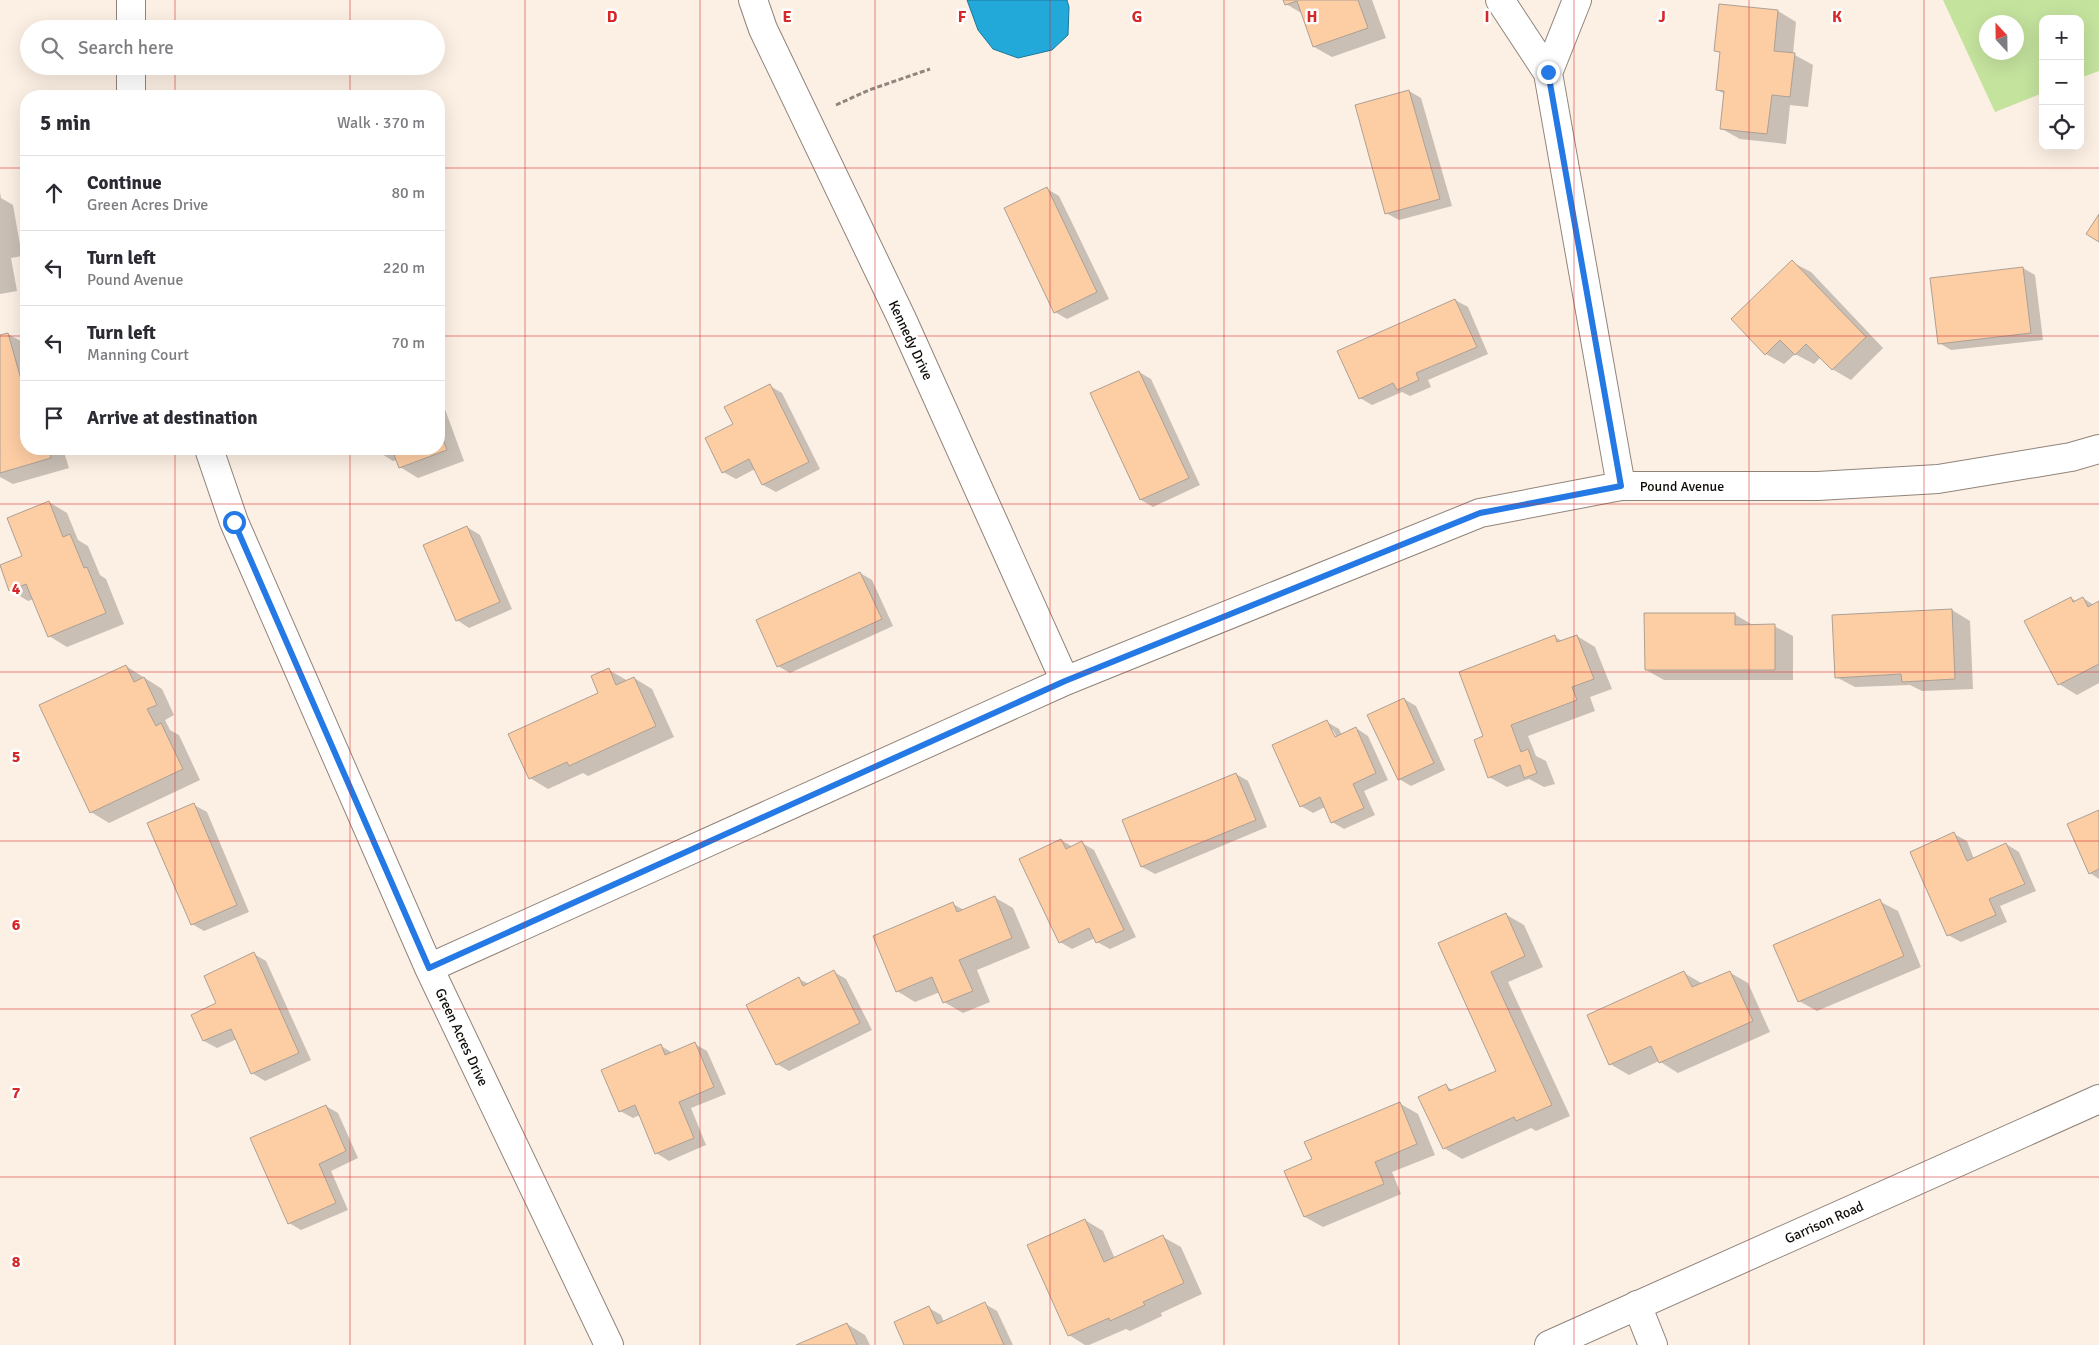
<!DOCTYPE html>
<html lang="en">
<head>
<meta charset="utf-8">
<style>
  body { margin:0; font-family:Signika,sans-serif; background:#f2f2f3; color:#2b2b33 }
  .controls { position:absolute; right:15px; top:15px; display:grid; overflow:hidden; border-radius:10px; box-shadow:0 5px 20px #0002 }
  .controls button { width:45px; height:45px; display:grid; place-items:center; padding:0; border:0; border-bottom:1px solid #e1e1e2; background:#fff; color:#2b2b33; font:25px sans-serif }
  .compass { position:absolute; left:1979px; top:15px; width:45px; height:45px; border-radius:50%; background:#fff; box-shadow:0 5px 20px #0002; rotate:338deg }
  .stop { position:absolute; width:15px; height:15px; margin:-11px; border:4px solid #2579e4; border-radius:50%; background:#fff }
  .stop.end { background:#2579e4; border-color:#fff; box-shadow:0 1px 5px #0008 }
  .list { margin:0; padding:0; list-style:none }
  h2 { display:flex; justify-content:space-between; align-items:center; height:65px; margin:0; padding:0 20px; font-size:21px }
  h2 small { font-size:16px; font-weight:400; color:#7c7c81 }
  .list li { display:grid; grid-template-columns:32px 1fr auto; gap:15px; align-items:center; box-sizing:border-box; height:75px; padding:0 20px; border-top:1px solid #e1e1e2 }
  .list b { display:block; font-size:19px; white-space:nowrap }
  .list p { margin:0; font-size:16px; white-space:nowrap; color:#7c7c81 }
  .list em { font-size:16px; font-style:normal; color:#7c7c81 }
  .icon { flex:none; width:28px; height:28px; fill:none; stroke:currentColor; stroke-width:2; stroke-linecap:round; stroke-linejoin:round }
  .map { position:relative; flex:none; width:2099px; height:1345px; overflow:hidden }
  .search { position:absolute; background:#fff; box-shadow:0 5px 20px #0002; left:20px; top:20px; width:425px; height:55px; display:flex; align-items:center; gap:12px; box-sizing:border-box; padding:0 18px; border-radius:28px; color:#7c7c81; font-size:19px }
  .panel { position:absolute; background:#fff; box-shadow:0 5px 20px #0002; left:20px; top:90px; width:425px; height:365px; border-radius:20px }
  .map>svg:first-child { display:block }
</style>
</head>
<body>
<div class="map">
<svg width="2099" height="1345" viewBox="0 0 2099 1345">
  <rect width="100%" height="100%" fill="#fcefe3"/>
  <path fill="#c4e39d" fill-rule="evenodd" d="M1943,0H2099V71L2080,78V19H2043V93L1995,112ZM1986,22H2016V52H1986Z"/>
  <path fill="#22a8d9" stroke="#1d799a" d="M967,0H1067L1069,7L1068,35L1052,50L1018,58L993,49L978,30Z"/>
  <path fill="#0003" fill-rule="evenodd" d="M1284,0H1372L1386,38L1332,57L1314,47L1303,14L1286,4Z
    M1720,5L1778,11L1796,22L1793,54L1813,65L1808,107L1790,105L1786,144L1740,139L1722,129L1725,94L1717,90L1721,53L1715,50Z
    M1409,91L1421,98L1452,206L1399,220L1386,213Z
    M1047,189L1059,196L1109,299L1067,319L1055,312Z
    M0,192L1,198L13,205L22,256L11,258L17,291L0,294Z
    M1792,262L1811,272L1883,348L1851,380L1832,369L1821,357L1814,364L1795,354L1784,364L1766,354Z
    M2023,268L2035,275L2043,340L1951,350L1939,343Z
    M1455,300L1468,307L1488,354L1428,380L1431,387L1410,396L1402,392L1372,405L1360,398Z
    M8,334L26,344V449H63L69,468L13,484L0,477V336Z
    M1139,372L1151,379L1200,485L1153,507L1141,500Z
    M770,386L782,393L820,469L776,492L763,485L755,469L736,479L723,472L735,425Z
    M439,393L464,461L418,478L400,467L397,460L393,461L374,449H439Z
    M49,502L67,513L78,540L88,546L100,575L106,579L124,624L67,647L49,636L34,599L28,601L10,590L0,566L24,557Z
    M467,527L480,535L512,609L469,628L457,620Z
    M860,573L872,580L893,626L790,673L778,666Z
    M2071,598L2077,602L2083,598L2094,605L2099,602V683L2077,695L2059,684Z
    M1952,610L1970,621L1973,689L1922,691L1910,685L1855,687L1836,677Z
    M1734,614L1753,625L1774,626L1793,636V680H1664L1646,670Z
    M1577,636L1595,647L1612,689L1590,697L1595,711L1528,736L1536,756L1546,761L1555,784L1544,787L1529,779L1507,787L1489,777L1485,736L1555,637L1562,641Z
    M126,666L162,689L174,715L165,720L170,730L179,735L200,780L109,823L91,812Z
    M609,670L628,681L634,678L652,689L674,737L588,776L583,773L548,789L530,778L600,694Z
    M1404,699L1416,706L1445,770L1411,786L1399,779Z
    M1327,722L1339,729L1342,735L1356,728L1368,736L1388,780L1364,791L1375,815L1344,829L1332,822L1325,807L1313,813L1301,806ZM1330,730H1333L1339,742L1336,743Z
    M1236,774L1248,781L1267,827L1155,874L1142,867L1123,821Z
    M194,805L207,812L249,912L204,931L192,924Z
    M2099,812V879L2090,873Z
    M1954,834L1967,841L1974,859L2006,844L2019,852L2036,891L2000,906L2007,922L1961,942L1948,935Z
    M1061,840L1073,847L1082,843L1094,850L1136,937L1110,949L1097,942L1095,938L1072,949L1060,942Z
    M994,897L1013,908L1030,948L977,970L990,1002L963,1013L944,1002L940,992L915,1002L897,991L953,904L964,910Z
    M1879,901L1898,911L1921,967L1817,1011L1799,1001Z
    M1505,914L1524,925L1543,967L1508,982L1570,1116L1536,1131L1531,1128L1462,1159L1444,1148L1446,1086L1454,1091L1498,1071L1440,944Z
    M254,954L266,961L311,1060L265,1081L252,1073L237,1039L217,1048L204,1041L193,1015L218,1004Z
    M834,972L846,979L872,1030L789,1071L777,1064L799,979L809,984Z
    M1729,972L1748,983L1770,1032L1678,1073L1659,1061L1629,1075L1610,1064L1684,973L1703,984Z
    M695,1044L707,1051L726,1094L691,1108L706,1145L669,1161L656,1153L640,1115L633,1118L620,1111L661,1046L673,1053Z
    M1399,1103L1418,1114L1435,1155L1392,1172L1401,1194L1323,1227L1305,1217L1313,1160Z
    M326,1106L338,1113L358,1158L331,1171L348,1210L301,1230L289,1223Z
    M1085,1220L1103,1231L1115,1259L1163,1237L1181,1247L1202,1294L1161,1313L1162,1316L1130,1331L1126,1329L1089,1345H1085L1069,1335Z
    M985,1304L997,1311L1013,1345H905L929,1308L941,1315L944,1322Z
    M847,1324L865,1335L870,1345H800Z"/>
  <path fill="#fdcda4" stroke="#ada095" d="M1283,0H1358L1368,28L1313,47L1297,1L1285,5Z
    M1719,4L1778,10L1774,51L1795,53L1790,97L1772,95L1767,134L1720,129L1724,91L1716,90L1720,52L1714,51Z
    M1409,90L1440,199L1385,214L1355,105Z
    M1047,187L1097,292L1054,313L1004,208Z
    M2099,214V242L2086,234Z
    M1792,260L1866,337L1832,370L1806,344L1795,355L1780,340L1765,355L1731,319Z
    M2023,267L2031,333L1938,344L1930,278Z
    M1455,299L1477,347L1416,373L1419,380L1397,390L1393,383L1359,399L1337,351Z
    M8,333L26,397V449H49L51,458L0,473V335Z
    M1139,371L1189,478L1140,500L1090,393Z
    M770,384L809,462L762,485L749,459L722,473L705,438L733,424L724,407Z
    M439,429L447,450L399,468L392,449H439Z
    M49,501L63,537L70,534L84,568L87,567L106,613L48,637L26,584L9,591L0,565L22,556L7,518Z
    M467,526L500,602L456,621L423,545Z
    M860,572L882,619L777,667L756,620Z
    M2071,597L2073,602L2083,597L2088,607L2099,601V664L2058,685L2024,621Z
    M1952,609L1955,679L1902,682L1901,674L1835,678L1832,615Z
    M1644,613H1735V625L1775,624V670H1645Z
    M1555,635L1557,642L1577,635L1594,679L1572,687L1577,700L1511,725L1521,752L1528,749L1537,773L1524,778L1520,765L1488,778L1474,740L1483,736L1459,672Z
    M126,665L134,682L144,677L157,705L147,709L156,726L161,723L183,769L90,813L39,705Z
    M609,668L616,685L634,677L656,726L569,766L567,762L529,779L508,734L598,693L591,676Z
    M1404,698L1434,763L1398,780L1367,715Z
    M1327,720L1335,737L1356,727L1376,773L1353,784L1364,808L1331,823L1320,797L1300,807L1272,745Z
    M1236,773L1256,820L1141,867L1122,820Z
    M194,803L237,905L191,925L147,823Z
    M2099,810V869L2089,874L2067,824Z
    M1954,832L1967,861L2006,843L2025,884L1989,899L1996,915L1947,936L1910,852Z
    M1061,839L1066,849L1082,841L1124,930L1096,943L1089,928L1059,943L1019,859Z
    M995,896L1012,938L959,960L973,991L943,1003L932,977L896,992L873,936L953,902L957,912Z
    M1880,899L1904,956L1798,1002L1773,945Z
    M1506,913L1525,956L1491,972L1552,1105L1516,1121L1514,1117L1443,1149L1418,1097L1446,1084L1449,1091L1496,1071L1438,943Z
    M254,952L299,1053L251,1074L231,1029L203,1041L191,1015L216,1003L204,976Z
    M834,970L860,1023L776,1065L746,1005L799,977L803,986Z
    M1684,971L1692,987L1730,971L1753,1021L1659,1063L1651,1046L1609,1065L1587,1015Z
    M695,1042L714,1087L679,1102L694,1138L655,1154L635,1105L619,1112L601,1070L661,1044L665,1055Z
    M1400,1102L1417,1144L1375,1162L1384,1184L1304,1217L1284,1171L1312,1159L1304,1142Z
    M326,1105L346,1151L319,1164L336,1203L288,1224L250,1138Z
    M1085,1219L1104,1262L1163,1235L1184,1283L1143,1302L1145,1305L1110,1321L1109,1318L1068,1336L1027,1245Z
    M985,1302L1004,1345H904L894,1322L929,1306L937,1324Z
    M847,1323L857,1345H796Z"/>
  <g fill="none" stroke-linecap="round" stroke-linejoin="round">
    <g stroke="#90847a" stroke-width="30">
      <path id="minor" d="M753,0L763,29L902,319L1065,681
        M1500,0L1548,73L1621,486
        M131,29V0
        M1548,73L1577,0
        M131,96V66
        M209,449L234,522L429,968L609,1345
        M429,968L1065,681L1480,513L1621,486H1818L1938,479L2071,457L2099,449
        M1637,1305L1653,1345"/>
    </g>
    <g stroke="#90847a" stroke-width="30">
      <path id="major" d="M1549,1345L2099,1099"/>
    </g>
    <path stroke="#8e857d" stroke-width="3" stroke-dasharray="5 2.5" stroke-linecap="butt" d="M836,105L869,90L930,69"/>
    <use href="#minor" stroke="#fff" stroke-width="28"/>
    <use href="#major" stroke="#fff" stroke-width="28"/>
  </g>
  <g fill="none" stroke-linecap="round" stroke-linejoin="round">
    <path stroke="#2579e4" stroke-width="6" d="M234,522L429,968L1065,681L1480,513L1621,486L1548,72"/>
  </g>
  <path fill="none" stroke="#d62828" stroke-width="1" stroke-opacity="0.55" d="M175,0V29M350,0V29M525,0V1345M700,0V1345M875,0V1345M1050,0V1345M1224,0V1345M1399,0V1345M1574,0V1345M1749,0V1345M1924,0V1345M175,66V96M350,66V96M0,168H26M439,168H2099M0,336H26M439,336H2099M175,449V1345M350,449V1345M0,504H2099M0,672H2099M0,841H2099M0,1009H2099M0,1177H2099"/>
  <g text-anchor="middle" stroke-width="5" stroke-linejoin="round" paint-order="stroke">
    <g font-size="14" fill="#100c08" stroke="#fff">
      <text transform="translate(911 340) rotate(65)" y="5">Kennedy Drive</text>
      <text x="1682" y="491">Pound Avenue</text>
      <text transform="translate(462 1037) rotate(65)" y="5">Green Acres Drive</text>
      <text transform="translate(1824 1222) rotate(-24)" y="5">Garrison Road</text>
    </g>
  </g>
  <g font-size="16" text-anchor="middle" font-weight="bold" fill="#d62828" stroke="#fff" stroke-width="5" stroke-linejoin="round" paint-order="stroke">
    <text x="612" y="22">D</text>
    <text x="787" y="22">E</text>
    <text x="962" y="22">F</text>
    <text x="1137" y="22">G</text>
    <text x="1312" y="22">H</text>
    <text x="1487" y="22">I</text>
    <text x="1662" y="22">J</text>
    <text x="1837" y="22">K</text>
    <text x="16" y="594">4</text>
    <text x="16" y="762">5</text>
    <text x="16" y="930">6</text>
    <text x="16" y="1098">7</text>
    <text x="16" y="1267">8</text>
  </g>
</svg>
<div class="controls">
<button>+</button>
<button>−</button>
<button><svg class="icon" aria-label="locate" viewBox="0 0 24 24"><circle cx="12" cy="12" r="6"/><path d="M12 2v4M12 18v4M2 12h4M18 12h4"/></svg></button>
</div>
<svg class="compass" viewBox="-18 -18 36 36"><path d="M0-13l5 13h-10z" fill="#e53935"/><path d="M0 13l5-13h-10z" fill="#7c7c81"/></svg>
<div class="stop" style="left:234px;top:522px"></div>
<div class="stop end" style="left:1548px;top:72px"></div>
<div class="search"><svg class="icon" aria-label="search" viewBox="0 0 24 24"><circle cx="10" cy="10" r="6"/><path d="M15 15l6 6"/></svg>Search here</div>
<section class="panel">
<h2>5 min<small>Walk · 370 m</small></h2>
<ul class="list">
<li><svg class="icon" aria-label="ahead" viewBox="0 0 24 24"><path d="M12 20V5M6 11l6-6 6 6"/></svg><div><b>Continue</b><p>Green Acres Drive</p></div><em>80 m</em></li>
<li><svg class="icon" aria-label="left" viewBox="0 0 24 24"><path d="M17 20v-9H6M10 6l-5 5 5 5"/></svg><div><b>Turn left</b><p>Pound Avenue</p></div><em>220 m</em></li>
<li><svg class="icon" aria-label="left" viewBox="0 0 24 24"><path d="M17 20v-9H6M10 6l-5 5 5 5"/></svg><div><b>Turn left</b><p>Manning Court</p></div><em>70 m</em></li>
<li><svg class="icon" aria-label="arrive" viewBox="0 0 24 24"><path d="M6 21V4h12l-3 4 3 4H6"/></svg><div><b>Arrive at destination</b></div></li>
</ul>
</section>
</div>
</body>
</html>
